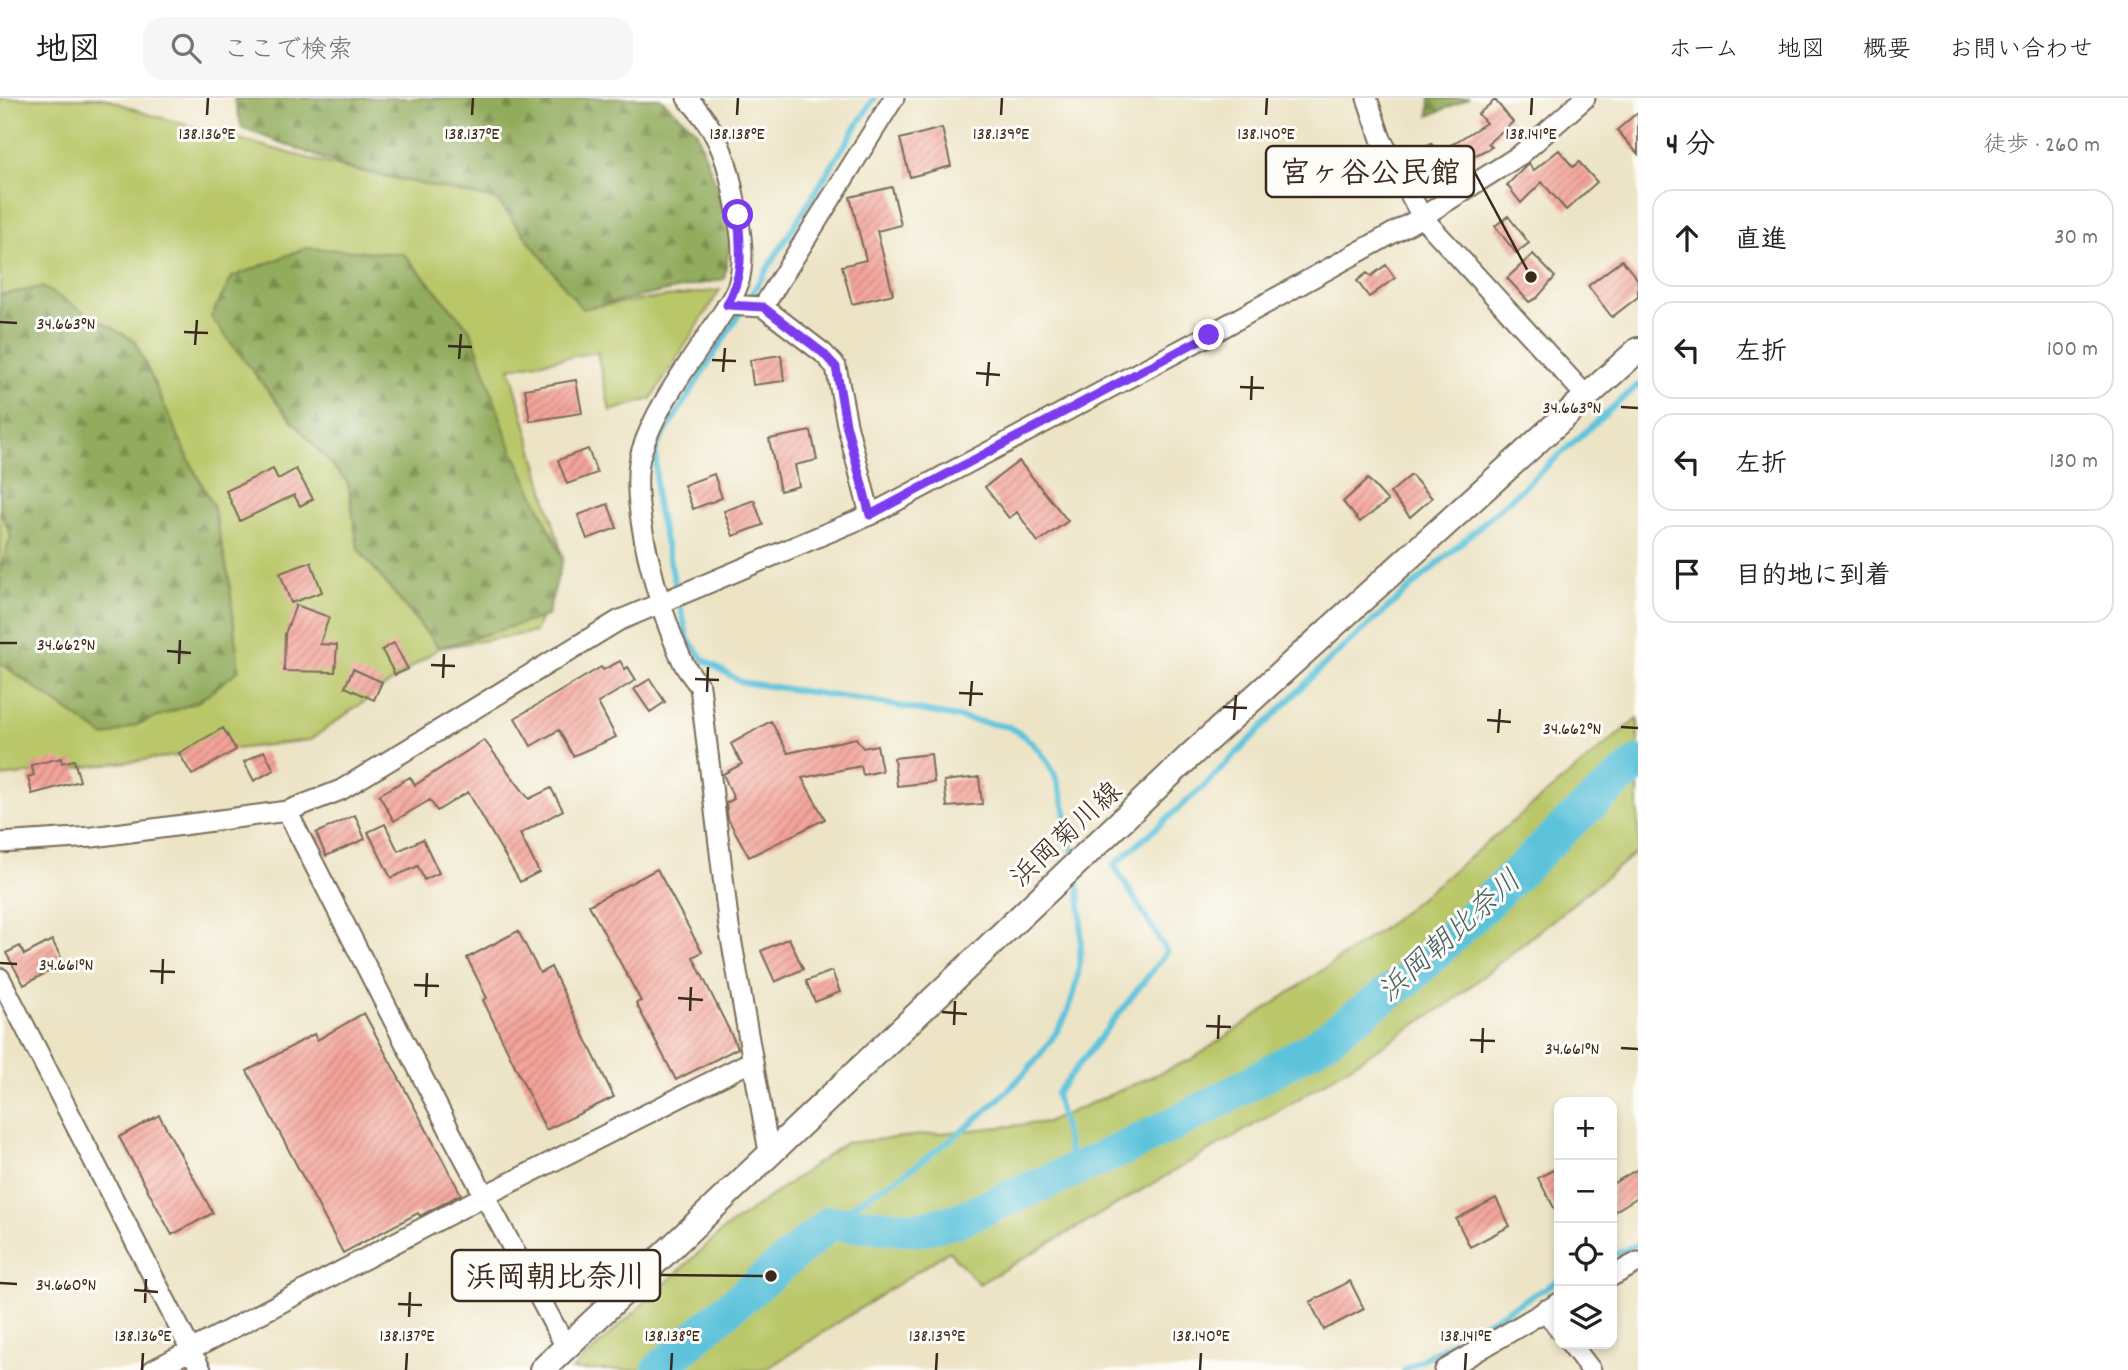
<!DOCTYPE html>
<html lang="ja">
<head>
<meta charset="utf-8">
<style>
  body { margin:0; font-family:Dekko,"Klee One",sans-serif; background:#f6f6f6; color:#202124 }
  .controls { position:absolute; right:21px; bottom:21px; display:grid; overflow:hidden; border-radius:14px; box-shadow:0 4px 10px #0003 }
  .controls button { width:63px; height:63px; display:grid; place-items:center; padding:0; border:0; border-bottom:2px solid #e0e0e0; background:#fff; color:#202124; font:35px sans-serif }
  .stop { position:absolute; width:21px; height:21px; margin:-16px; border:5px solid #7c3aed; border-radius:50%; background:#fff }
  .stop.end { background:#7c3aed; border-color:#fff; box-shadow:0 2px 7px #0008 }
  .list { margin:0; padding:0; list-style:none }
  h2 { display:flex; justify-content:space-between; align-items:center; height:91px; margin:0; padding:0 28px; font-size:30px }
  h2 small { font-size:23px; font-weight:400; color:#757577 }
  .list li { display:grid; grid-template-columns:46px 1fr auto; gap:21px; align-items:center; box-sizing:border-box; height:98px; margin:0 14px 14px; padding:0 14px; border:2px solid #e0e0e0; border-radius:21px }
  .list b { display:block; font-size:26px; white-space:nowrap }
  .list em { font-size:23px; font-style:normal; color:#757577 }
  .icon { flex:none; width:38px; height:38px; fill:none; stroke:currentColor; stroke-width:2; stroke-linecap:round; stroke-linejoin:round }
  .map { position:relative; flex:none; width:1638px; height:1272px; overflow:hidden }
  header { display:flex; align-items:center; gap:42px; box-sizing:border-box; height:98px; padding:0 35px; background:#fff; border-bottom:2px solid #e0e0e0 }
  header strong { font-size:33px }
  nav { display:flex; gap:38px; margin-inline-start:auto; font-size:24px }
  .search { width:490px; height:63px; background:#f6f6f6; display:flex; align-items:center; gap:18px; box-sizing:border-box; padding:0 24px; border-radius:21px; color:#757577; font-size:26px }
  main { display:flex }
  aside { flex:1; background:#fff }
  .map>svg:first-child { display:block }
</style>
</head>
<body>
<header>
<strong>地図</strong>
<div class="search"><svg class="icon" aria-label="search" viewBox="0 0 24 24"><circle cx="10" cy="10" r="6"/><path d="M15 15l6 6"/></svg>ここで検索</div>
<nav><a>ホーム</a><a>地図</a><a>概要</a><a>お問い合わせ</a></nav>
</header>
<main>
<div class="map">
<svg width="1638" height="1272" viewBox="0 0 1638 1272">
  <defs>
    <pattern id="forest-firs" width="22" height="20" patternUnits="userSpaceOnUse" patternTransform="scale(1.75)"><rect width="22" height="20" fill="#92ac5d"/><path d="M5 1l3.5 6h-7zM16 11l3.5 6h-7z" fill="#788c4c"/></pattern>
    <pattern id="building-hatch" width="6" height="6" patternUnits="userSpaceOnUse" patternTransform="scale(1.75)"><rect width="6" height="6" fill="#f4a49a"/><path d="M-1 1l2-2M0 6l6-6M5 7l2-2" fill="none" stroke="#c7867d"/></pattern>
  </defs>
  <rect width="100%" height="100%" fill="#fdfcf7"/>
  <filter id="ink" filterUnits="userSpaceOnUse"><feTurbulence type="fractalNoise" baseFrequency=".0143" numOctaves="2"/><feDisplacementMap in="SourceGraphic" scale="14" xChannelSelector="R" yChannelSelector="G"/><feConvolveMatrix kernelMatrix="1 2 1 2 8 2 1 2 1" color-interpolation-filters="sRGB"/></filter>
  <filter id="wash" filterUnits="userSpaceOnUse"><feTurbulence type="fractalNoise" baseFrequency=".00686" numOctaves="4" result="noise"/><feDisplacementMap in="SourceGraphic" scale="28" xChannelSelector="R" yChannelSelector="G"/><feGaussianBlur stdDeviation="1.57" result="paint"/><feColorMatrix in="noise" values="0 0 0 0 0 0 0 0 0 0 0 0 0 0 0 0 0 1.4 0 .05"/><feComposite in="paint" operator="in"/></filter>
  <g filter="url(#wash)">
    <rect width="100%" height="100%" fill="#ede4c6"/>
    <path fill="#b9c769" stroke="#7a7844" stroke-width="2" d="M0,0H105L147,16L340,69L497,102L582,210L720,192L651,301L610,313L597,254L510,270L563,460L535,534L439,550L310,642L0,679Z
      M1638,620V753L1451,904L1292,1005L979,1186L949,1153L765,1272H572L722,1133L845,1045L1048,1024L1194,960L1381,832Z"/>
    <path fill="url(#forest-firs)" stroke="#666b3e" stroke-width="2" d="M234,0H660L696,32L732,131L724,181L582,211L497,102L351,71L242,30Z
      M1430,0H1469L1429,18Z
      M306,150L404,156L471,233L508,342L563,460L547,518L439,550L358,451L348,385L282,311L211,219L232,179Z
      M42,189L135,243L192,368L213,407L229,480L239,572L199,603L105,639L0,565V472L11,439L0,410V197Z"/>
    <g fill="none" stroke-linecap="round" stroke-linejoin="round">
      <path stroke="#5dc3db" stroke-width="6" d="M874,0L656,349V404L688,541L703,561L741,584L876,604L1009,629C1062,656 1064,707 1074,760
        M1073,1069L1056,996L1167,854L1114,767L1203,689L1323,568L1638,287
        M830,1125C853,1105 879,1092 905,1075C962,1035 1026,986 1062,925C1085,885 1084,818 1076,774
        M1612,1158L1638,1146
        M1404,1272L1559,1182"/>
      <path stroke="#5dc3db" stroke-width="35" d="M659,1272C713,1220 774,1175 830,1125L919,1131L958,1122L1125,1050L1206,1010L1317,947L1408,881L1569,725L1638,665"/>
    </g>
    <g id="blocks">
      <path fill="url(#building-hatch)" d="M1495,2L1513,24L1488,45L1492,49L1447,71L1450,77L1426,91L1407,59L1431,45L1438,55L1486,25L1478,16Z
        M1638,14V56L1617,32Z
        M942,30L951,68L910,79L900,41Z
        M1559,52L1573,69L1579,64L1597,84L1566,112L1542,84L1521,105L1507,87L1529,65L1533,73Z
        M892,89L901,127L877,133L893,196L852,206L842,168L866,162L850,99Z
        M1508,118L1529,145L1516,155L1495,128Z
        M1533,156L1555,179L1537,200L1529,204L1507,180Z
        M1622,162L1638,182V199L1612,219L1588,188Z
        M1386,167L1395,180L1369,199L1357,183L1367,175L1371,178Z
        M781,257L784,283L753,287L750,262Z
        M576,282L582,315L530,323L525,291Z
        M811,333L817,362L795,367L799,388L780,393L769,341Z
        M588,351L597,375L567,386L558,362Z
        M1019,363L1068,423L1038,444L1017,414L1009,420L985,389Z
        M273,371L278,381L296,371L313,401L300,408L294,397L240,423L226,393Z
        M714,376L722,400L693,411L684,387Z
        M1411,377L1432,400L1410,419L1390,395Z
        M1368,381L1388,403L1360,424L1343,404Z
        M754,402L763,427L733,438L724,413Z
        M608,406L617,430L587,441L578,417Z
        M311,464L322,494L291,505L280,475Z
        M296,507L329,519L320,546L337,547L335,574L284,573L285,536Z
        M394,545L408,571L395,577L382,552Z
        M620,563L625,571L628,569L636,582L598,605L616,639L573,658L559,632L531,648L515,620L601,569L603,572Z
        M353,571L382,584L374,602L345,589Z
        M650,581L665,604L650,614L634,591Z
        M771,623L788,655L856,640L863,650L877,647L882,673L863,677L861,668L802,680L825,721L749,759L728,721L726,705L734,701L723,676L742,666L731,646Z
        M223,630L236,652L192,677L179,655Z
        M484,642L529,701L551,690L563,712L520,736L539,774L520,784L468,694L437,713L430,702L394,723L379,697L410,679L415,687Z
        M264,653L274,672L254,683L244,664Z
        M931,656L934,684L897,688L894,660Z
        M61,660L62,665L74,662L80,683L32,696L28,679L34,677L31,667Z
        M979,679L982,706L947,709L944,683Z
        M355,717L365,741L326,758L316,735Z
        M385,726L398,753L423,741L439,775L424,782L418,768L391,780L368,734Z
        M657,771L702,854L693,859L738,950L676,982L636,905L641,903L589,807Z
        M518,833L540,875L551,869L614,999L546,1032L483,902L487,900L467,860Z
        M789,840L803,871L775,884L761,853Z
        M52,842L64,865L24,887L6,855L20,848L24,857Z
        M832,873L840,894L815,904L806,883Z
        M364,915L461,1096L420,1118L418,1115L343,1155L247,973L314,936L317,942Z
        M159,1017L213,1115L172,1137L119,1039Z
        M1559,1069V1119L1538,1080Z
        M1638,1071V1099L1612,1115V1086Z
        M1496,1100L1510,1128L1470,1149L1456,1121Z
        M1350,1183L1364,1211L1324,1232L1310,1204Z"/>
    </g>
  </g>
  <g filter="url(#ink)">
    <use href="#blocks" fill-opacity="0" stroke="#796b59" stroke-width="2"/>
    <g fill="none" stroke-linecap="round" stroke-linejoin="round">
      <g stroke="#796b59" stroke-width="23">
        <path id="minor" d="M687,0C714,27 726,56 733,93C739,123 747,157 738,187C733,202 722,215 714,228C688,268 657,306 642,352C626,400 660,515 682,562C686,572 694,580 700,589L729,829L769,1054
          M1367,0L1381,41L1422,119L1587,299
          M727,207L763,209L823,255L836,269L847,326L870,417
          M763,209L894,0
          M287,713L453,1039L566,1249
          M0,745L93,739L287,713L341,692L618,523L870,417L1209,237L1422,119L1520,57L1585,0
          M0,880L201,1272
          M1612,1178L1638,1164
          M1545,1212L1559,1231
          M1571,1246L1591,1272
          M153,1272L484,1098L752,963
          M1445,1272L1559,1205"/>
      </g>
      <g stroke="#796b59" stroke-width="28">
        <path id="major" d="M542,1272L1194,654L1638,252"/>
      </g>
      <use href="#minor" stroke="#fff" stroke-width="19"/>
      <use href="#major" stroke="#fff" stroke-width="24"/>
    </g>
  </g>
  <g fill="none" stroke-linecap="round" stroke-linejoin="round" filter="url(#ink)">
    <path stroke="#7c3aed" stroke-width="9" d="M738,117C741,151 744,177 727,207L763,209L823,255L836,269L846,326L870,417L1209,237"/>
  </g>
  <path fill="none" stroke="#3b2a1e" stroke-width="2.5" d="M207,17L208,0M472,17L473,0M737,17L738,0M1001,17L1002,0M1266,17L1267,0M1531,17L1532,0M0,224L17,225M184,234L208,235M195,247L197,222M448,248L472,249M459,261L461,236M712,262L736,263M723,274L725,250M976,275L1000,277M987,288L989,264M1240,289L1264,290M1251,302L1252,278M1621,309L1638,310M0,545H17M167,553L191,555M179,566L180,542M431,567L455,568M443,580L444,556M695,581L719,582M707,594L708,569M959,595L983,596M970,608L972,583M1223,609L1247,610M1234,622L1236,597M1487,622L1511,624M1621,629L1638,630M1498,635L1500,611M0,865L17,866M150,873L175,874M162,886L163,861M414,887L439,888M426,899L427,875M678,900L703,902M690,913L691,889M942,914L967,916M954,927L955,903M1206,928L1231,929M1218,941L1219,917M1470,942L1495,943M1621,950L1638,951M1482,955L1483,930M0,1185L17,1186M134,1192L158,1194M145,1205L146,1181M398,1206L422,1207M409,1219L410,1194M142,1272L143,1255M406,1272L407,1255M671,1272L672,1255M936,1272L937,1255M1200,1272L1201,1255M1465,1272L1466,1255"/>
  <g text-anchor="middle" stroke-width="6" stroke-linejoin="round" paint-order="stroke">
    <g font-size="28" fill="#3b2a1e" stroke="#fdfcf7">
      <text transform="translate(1065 735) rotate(-43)" y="10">浜岡菊川線</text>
    </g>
    <g font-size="30" font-style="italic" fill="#476060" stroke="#fdfcf7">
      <text transform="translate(1449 837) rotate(-42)" y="10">浜岡朝比奈川</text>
    </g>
  </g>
  <g font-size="18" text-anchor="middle" fill="#3b2a1e" stroke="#fdfcf7" stroke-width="6" stroke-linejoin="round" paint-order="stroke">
    <text x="207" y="41">138.136°E</text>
    <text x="472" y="41">138.137°E</text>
    <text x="737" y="41">138.138°E</text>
    <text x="1001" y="41">138.139°E</text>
    <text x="1266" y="41">138.140°E</text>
    <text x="1531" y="41">138.141°E</text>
    <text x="66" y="231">34.663°N</text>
    <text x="1572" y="315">34.663°N</text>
    <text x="66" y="552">34.662°N</text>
    <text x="1572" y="636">34.662°N</text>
    <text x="66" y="872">34.661°N</text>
    <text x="1572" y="956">34.661°N</text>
    <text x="66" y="1192">34.660°N</text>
    <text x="143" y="1243">138.136°E</text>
    <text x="407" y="1243">138.137°E</text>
    <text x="672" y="1243">138.138°E</text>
    <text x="937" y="1243">138.139°E</text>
    <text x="1201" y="1243">138.140°E</text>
    <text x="1466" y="1243">138.141°E</text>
  </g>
  <path fill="none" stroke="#3b2a1e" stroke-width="2.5" d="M1531 179L1474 73M771 1178L660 1177"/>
  <g fill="#3b2a1e" stroke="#fdfcf7" stroke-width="2.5">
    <circle cx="1531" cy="179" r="7"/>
    <circle cx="771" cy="1178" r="7"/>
  </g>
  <g fill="#fdfcf7" stroke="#3b2a1e" stroke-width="2.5">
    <rect x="1266" y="48" width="208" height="51" rx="7"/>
    <rect x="452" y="1152" width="208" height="51" rx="7"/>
  </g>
  <g font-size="30" text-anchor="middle" font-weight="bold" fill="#3b2a1e">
    <text x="1370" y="84">宮ヶ谷公民館</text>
    <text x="556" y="1188">浜岡朝比奈川</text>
  </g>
</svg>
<div class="controls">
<button>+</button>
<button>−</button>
<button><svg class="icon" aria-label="locate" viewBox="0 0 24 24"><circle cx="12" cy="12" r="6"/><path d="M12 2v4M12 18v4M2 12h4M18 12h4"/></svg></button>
<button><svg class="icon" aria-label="layers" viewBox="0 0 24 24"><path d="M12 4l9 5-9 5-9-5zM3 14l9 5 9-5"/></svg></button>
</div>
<div class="stop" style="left:738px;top:117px"></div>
<div class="stop end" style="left:1209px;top:237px"></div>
</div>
<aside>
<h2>4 分<small>徒歩 · 260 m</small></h2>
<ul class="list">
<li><svg class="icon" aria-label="ahead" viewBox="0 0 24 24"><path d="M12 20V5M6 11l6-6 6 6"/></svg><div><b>直進</b></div><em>30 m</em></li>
<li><svg class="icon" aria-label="left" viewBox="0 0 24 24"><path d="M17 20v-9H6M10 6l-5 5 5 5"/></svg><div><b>左折</b></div><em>100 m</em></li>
<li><svg class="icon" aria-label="left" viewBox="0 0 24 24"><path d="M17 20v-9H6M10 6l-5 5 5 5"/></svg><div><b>左折</b></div><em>130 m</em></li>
<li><svg class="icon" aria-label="arrive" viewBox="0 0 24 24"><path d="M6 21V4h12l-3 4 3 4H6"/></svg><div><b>目的地に到着</b></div></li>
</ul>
</aside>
</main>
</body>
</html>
